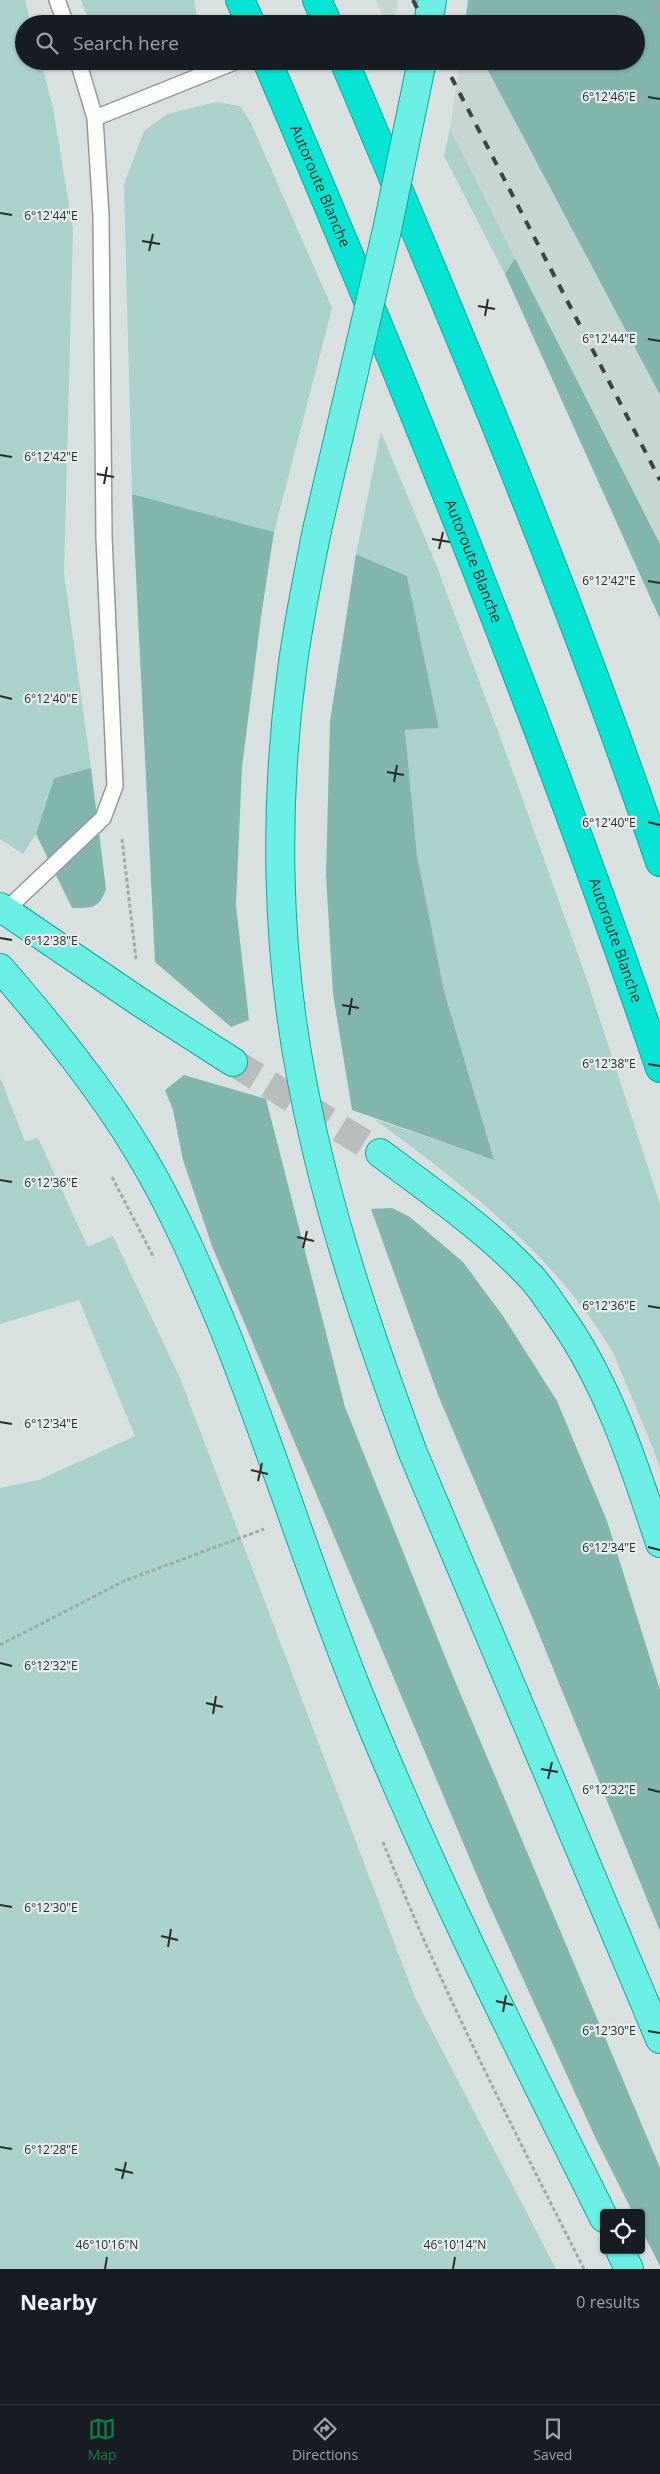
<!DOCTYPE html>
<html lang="en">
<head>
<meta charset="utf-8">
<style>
  body { margin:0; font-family:"Open Sans",sans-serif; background:#20242c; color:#f1f3f6 }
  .controls { position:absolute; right:15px; bottom:15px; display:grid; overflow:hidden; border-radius:5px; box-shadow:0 1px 4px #0004 }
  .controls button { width:45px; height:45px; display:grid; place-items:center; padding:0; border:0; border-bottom:1px solid #363941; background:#171b24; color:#f1f3f6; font:25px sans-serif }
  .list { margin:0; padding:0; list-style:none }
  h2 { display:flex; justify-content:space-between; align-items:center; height:65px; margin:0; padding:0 20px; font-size:21px }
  h2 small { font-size:16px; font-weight:400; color:#9ea1a6 }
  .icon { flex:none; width:28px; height:28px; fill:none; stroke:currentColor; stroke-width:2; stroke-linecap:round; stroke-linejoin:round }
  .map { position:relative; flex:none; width:660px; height:2269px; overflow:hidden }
  .search { position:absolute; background:#171b24; box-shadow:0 1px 4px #0004; left:15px; right:15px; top:15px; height:55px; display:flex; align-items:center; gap:12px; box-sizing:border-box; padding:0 18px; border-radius:28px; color:#9ea1a6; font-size:19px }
  .sheet { height:135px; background:#171b24 }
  nav { display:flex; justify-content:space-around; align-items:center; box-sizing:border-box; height:70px; border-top:1px solid #363941; background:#171b24; font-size:14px; color:#9ea1a6 }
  nav a { display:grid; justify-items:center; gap:2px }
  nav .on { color:#0b8043 }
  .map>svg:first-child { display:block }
</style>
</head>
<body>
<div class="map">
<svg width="660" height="2269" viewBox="0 0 660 2269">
  <rect width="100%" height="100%" fill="#d9e1e0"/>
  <path fill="#c5d6d3" d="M376,0H398L393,24H386Z
    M460,61H483L660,395V544L450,129Z"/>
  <path fill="#abd1cc" d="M0,0H25L31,24H24V61H41L53,108L73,229L64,573L91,768L54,778L36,834L23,854L0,839Z
    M81,0H194L198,24H90Z
    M216,102L240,106L251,123L332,308L274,532L132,494L124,184L144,131L167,114Z
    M450,129L515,258L505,274L444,156Z
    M381,432L437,567L513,772L587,980L660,1204V1468C650,1439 638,1412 626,1384C621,1373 617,1360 611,1349C552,1253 464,1185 374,1119L494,1160L444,991L417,856L405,730L439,728L407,576L356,554Z
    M0,1077L25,1141L38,1138L88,1247L113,1236L180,1378L416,2000L556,2269H0V1488L39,1480L135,1436L79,1300L0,1324Z"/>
  <path fill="#82b5ae" d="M468,0H660V395L483,61H636V24H465Z
    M515,258L660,544V619L505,274Z
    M132,494L274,532L261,617L242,767L236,905L249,1020L231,1027L155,962Z
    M356,554L407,576L439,728L405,730L417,856L444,991L494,1160L352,1110L333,994L326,875L330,721Z
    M91,768L106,889C99,909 92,908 72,908L36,834L54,778Z
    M184,1075L266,1099L345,1407L450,1669L660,2168V2266L641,2229V2213H633L596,2139L488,1902L212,1246L183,1160L173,1110L165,1090Z
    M392,1208L410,1217L463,1262L503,1316L557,1401L607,1521L660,1690V1931L528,1607L438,1395L371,1209Z"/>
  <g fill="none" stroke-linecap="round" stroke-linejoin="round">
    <path stroke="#b6bdbc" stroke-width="28" stroke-dasharray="28 14" stroke-linecap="butt" d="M233,1062L380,1153"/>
    <g stroke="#929998" stroke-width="18">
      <path id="service" d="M57,0L66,24
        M95,118L237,61
        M6,910L103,818L115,786L104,537L101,216L95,118L78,61"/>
    </g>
    <g stroke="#14a498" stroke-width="30">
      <path id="primary" d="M428,24L432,0
        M317,530C308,576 298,623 292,670C274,805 276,947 302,1081C326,1209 368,1331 413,1453L660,2039
        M0,907L141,1003L233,1062
        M0,968C50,1026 100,1087 139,1152C173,1208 199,1269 224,1329C273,1451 311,1576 360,1697C432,1875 518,2046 604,2218
        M380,1153C433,1193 487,1230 532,1278C541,1288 548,1299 555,1309C607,1379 633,1462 660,1543
        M620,2250L629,2269"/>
    </g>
    <g stroke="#14a498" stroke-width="30">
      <g id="motorway">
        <path d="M240,0L251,24"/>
        <path d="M317,0L328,24"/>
        <path id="s1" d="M267,61C409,393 544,727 660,1068"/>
        <path d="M344,61C456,325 568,590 660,862"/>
      </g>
    </g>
    <path stroke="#a2a8a7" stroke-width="3" stroke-dasharray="4 2.5" stroke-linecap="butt" d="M652,0L660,15
      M122,839L136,959
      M112,1177L154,1258
      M0,1645L124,1581L264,1529
      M383,1842C441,1989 513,2128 584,2269"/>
    <use href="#service" stroke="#fff" stroke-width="15"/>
    <use href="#primary" stroke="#6befe5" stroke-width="28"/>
    <use href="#motorway" stroke="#08e4d3" stroke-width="28"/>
    <path stroke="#3e4241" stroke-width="4" stroke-dasharray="9 9" stroke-linecap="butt" d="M413,0L425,24
      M443,61L660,480"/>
    <g stroke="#14a498" stroke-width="30" stroke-linecap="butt">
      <path id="primary-bridge" d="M317,530L387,230L422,61"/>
    </g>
    <use href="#primary-bridge" stroke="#6befe5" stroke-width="28"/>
  </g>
  <path fill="none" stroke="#292c2b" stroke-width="2" d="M648,97L660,99M0,213L12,215M142,241L160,244M149,251L153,234M478,306L495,309M485,316L488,299M648,339L660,341M0,455L12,457M97,474L114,477M104,484L107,467M432,539L450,542M439,549L443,532M648,581L660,583M0,696L12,699M387,772L404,775M394,782L397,765M648,822L660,825M0,938L12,940M342,1005L359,1008M349,1015L352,998M648,1064L660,1066M0,1180L12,1182M297,1237L314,1241M303,1248L307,1231M648,1306L660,1308M0,1422L12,1424M251,1470L268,1474M258,1481L262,1463M648,1547L660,1550M0,1663L12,1666M206,1703L223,1707M213,1714L216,1696M541,1769L558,1772M548,1779L552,1762M648,1789L660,1792M0,1905L12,1907M161,1936L178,1940M168,1947L171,1929M496,2001L513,2005M503,2012L506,1995M648,2031L660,2033M0,2147L12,2149M115,2169L133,2173M122,2179L126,2162M105,2269L107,2257M453,2269L455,2257"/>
  <g text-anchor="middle" stroke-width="4.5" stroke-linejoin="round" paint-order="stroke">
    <g font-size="15" fill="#292c2b" stroke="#e6eeed">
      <text dy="5" stroke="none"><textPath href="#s1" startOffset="136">Autoroute Blanche</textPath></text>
      <text dy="5" stroke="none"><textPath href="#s1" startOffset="541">Autoroute Blanche</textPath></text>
      <text dy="5" stroke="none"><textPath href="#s1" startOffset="946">Autoroute Blanche</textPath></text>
    </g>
  </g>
  <g font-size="12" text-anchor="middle" fill="#292c2b" stroke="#e6eeed" stroke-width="4.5" stroke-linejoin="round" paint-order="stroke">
    <text x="609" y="101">6°12'46"E</text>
    <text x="51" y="220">6°12'44"E</text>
    <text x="609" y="343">6°12'44"E</text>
    <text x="51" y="461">6°12'42"E</text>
    <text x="609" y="585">6°12'42"E</text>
    <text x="51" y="703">6°12'40"E</text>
    <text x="609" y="827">6°12'40"E</text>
    <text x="51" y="945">6°12'38"E</text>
    <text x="609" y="1068">6°12'38"E</text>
    <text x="51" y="1187">6°12'36"E</text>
    <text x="609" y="1310">6°12'36"E</text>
    <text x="51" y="1428">6°12'34"E</text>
    <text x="609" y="1552">6°12'34"E</text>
    <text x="51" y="1670">6°12'32"E</text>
    <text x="609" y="1794">6°12'32"E</text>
    <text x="51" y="1912">6°12'30"E</text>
    <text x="609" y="2035">6°12'30"E</text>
    <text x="51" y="2154">6°12'28"E</text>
    <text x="107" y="2249">46°10'16"N</text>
    <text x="455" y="2249">46°10'14"N</text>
  </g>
</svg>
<div class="controls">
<button><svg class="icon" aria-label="locate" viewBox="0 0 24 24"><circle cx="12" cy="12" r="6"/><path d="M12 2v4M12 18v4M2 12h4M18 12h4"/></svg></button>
</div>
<div class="search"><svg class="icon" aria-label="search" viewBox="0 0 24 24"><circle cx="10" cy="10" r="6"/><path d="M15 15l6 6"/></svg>Search here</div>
</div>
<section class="sheet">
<h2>Nearby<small>0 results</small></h2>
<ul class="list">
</ul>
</section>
<nav>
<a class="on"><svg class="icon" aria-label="map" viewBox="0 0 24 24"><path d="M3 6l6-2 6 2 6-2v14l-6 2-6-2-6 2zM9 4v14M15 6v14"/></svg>Map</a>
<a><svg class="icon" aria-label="directions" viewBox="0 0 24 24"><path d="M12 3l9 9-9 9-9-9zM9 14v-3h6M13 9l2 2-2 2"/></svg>Directions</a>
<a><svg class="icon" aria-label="saved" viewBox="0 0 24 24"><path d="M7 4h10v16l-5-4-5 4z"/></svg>Saved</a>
</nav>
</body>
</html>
